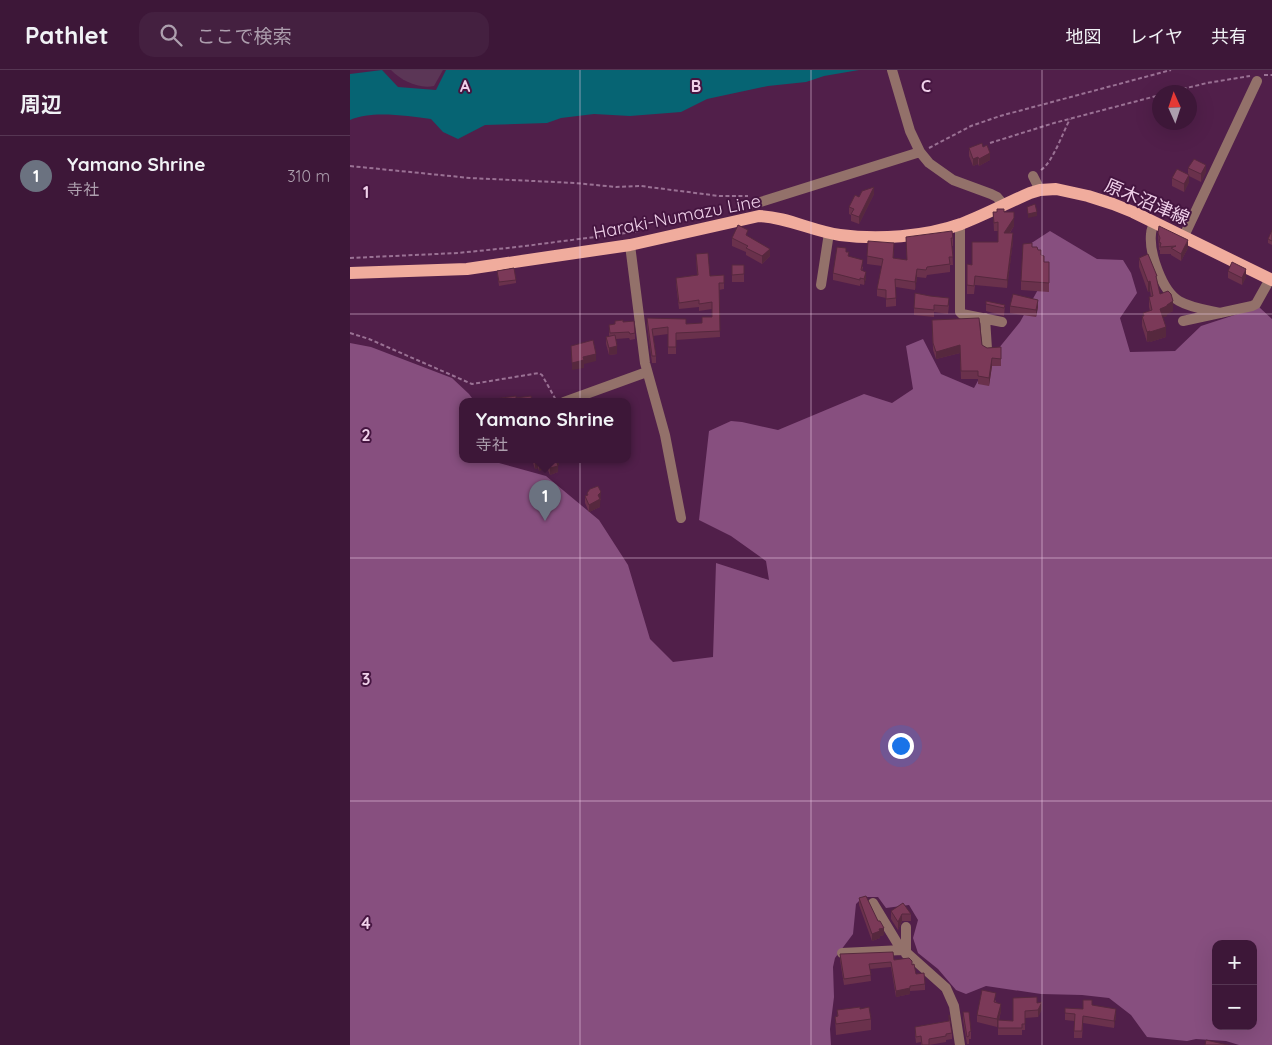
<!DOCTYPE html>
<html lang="ja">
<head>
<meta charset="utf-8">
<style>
  body { margin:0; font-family:Quicksand,"Noto Sans JP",sans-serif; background:#442040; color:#f1f3f6 }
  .controls { position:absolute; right:15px; bottom:15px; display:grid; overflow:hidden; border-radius:10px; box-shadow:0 5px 20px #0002 }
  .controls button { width:45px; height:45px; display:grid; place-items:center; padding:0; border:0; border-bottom:1px solid #563653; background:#3d1738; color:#f1f3f6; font:25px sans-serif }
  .compass { position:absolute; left:802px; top:15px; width:45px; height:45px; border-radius:50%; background:#3d1738; box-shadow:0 5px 20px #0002; rotate:357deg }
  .you { position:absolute; left:550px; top:675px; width:18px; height:18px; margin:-12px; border:4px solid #fff; border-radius:50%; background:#1a73e8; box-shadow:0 0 0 8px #1a73e833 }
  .badge { display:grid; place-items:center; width:32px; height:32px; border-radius:50%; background:#1a73e8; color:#fff; font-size:16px; font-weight:700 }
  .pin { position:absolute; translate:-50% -41px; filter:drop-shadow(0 1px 2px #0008) }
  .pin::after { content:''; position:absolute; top:26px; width:18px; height:15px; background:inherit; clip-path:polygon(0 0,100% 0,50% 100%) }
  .popup { position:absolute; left:109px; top:328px; width:172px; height:65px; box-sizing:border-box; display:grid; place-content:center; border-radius:10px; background:#3d1738; filter:drop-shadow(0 1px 4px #0005); font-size:16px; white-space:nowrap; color:#ad9fae }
  .popup b { font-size:19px; color:#f1f3f6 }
  .popup::after { content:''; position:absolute; left:50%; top:100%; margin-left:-10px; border:10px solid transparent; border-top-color:#3d1738 }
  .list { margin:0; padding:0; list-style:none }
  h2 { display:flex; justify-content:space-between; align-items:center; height:65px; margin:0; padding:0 20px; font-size:21px }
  h2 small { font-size:16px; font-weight:400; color:#ad9fae }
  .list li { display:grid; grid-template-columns:32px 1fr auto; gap:15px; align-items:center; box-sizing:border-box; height:80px; padding:0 20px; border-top:1px solid #563653 }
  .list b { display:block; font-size:19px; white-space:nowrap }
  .list p { margin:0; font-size:16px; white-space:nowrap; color:#ad9fae }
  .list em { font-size:16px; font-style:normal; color:#ad9fae }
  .icon { flex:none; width:28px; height:28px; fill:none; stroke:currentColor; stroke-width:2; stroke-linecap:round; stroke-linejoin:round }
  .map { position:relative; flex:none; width:922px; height:975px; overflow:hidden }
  header { display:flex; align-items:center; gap:30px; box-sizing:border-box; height:70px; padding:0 25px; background:#3d1738; border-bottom:1px solid #563653 }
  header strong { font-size:24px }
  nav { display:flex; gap:28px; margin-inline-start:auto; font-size:18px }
  .search { width:350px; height:45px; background:#442040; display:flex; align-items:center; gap:12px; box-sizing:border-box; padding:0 18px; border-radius:15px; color:#ad9fae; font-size:19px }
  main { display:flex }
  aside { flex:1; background:#3d1738 }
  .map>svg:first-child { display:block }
</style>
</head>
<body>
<header>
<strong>Pathlet</strong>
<div class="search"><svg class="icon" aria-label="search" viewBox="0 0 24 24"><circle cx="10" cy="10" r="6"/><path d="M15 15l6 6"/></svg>ここで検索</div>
<nav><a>地図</a><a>レイヤ</a><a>共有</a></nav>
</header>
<main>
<aside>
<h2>周辺<small></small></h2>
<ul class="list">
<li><span class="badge" style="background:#6b7280">1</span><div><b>Yamano Shrine</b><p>寺社</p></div><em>310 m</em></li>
</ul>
</aside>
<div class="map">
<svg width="922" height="975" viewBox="0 0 922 975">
  <rect width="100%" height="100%" fill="#511f4a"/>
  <path fill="#5b3656" d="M41,0H93L84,16C68,19 52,11 41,0Z"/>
  <path fill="#874f7f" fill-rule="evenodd" d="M700,161L747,189L773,190L781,203L787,223L770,248L780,282L825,281L851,256L909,237L922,249V975H889L876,971L846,969L837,971L797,967L781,945L759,928L732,925L691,924L636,916L616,924L606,920L588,899L568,883L563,868L568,850L559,835L536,838L528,827H513L506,834L503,864L485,888L483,897L484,927L480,959L481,975H0V273L21,277L102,308L119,324L125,332H112V390H138L196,406L249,450L278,495L300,569L323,592L363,587L366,493L419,510L416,491L381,466L349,450L359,361L381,351L392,352L428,360L514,324L542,333L563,319L556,276L573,269L591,304L624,318L640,289L670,252L695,207L680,174ZM866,874H903V956H866Z"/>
  <path fill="#066473" d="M32,0L48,17L86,20L96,0H509L474,6L456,12L418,16L357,29L331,42L280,46L244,44L211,48L197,53L135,55L108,69L93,62L81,49C57,46 22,40 0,50V4Z"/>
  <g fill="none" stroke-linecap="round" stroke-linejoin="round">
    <path stroke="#9a7194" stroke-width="2" stroke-dasharray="4 2.5" stroke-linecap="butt" d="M914,5H922
      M820,22L857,13L900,6
      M640,73L704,53L810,25
      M579,78L621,56L650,46L821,0
      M0,96L120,108L225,113L266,117L291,116L369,126H398
      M691,100C703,92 713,62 720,49
      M0,188L108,183L167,177L291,161
      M0,263L19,269L122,314L189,303L192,305L206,330"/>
    <path stroke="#93716a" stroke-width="10" d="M542,0L560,61L570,82L579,93L603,110L641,124L647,127L653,134
      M683,106L690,120
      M404,134L570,82
      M804,152C803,156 801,160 801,164C799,183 812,221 829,231C841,238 857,240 871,243
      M610,154V242L612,244L652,252
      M834,166L907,11
      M280,175L295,293L315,365L331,448
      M471,215L479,163
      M635,248L637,279
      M833,251L902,236L906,234L920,209
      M214,332L294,303L297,300
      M523,833L549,876L596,918L604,936L610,975
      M556,857V884
      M492,883L552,880"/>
    <path stroke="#f0ac9d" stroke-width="12" d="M0,203L117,199L280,175L409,146C437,147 462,161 490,165C527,170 575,167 611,154C634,145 657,133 680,123L690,120L706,119L738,126L763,134L783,142L922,210"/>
  </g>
  <path fill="#6a314c" d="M619,78L640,90L629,96L628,94L623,96L619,86Z
    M838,98L856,102L851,112L839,106V112L834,122L822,116V108L838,104Z
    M524,124L509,154L501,151V145L499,144V137L509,127Z
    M643,142H654L664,156L660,163L663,171L657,218L625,215L624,224H617V194L622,195L648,172V161H644Z
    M922,160V175L918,173V169Z
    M808,163L838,178L831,191L821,185V184H810V180H809Z
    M398,167L420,186L412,194L396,185V182L382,176V168Z
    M556,167L603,168V176H602L603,195H600V202L577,205L576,208L567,207L565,220L546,217V236L536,237V228L527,226V219L532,196L517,194L518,171L544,181L543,188L557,190Z
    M688,180L691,185L694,192H699V222L671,220V211Z
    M496,182L499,186L513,197L512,201L516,208L514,215L510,214V216L483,210V203Z
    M346,184L360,206L374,205V219L369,220L370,267L326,270V284H318V264L303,266L306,286V293H302L297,255V248L336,254L352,253L362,247V239L349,241V237L329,239L326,214V208L347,205Z
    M789,188L807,212L810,224L823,241L817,244V246L813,247L816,267L800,272V271L797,272L792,256V246H793V243L800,241L799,237V227H801L800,221L798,222L789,197Z
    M382,195H394V212H382Z
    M147,201L166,210V213L149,216Z
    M878,201L896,207L892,215L878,208Z
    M580,226L599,235L598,244L584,242V247L564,245V238Z
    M636,234L655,235L654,246L636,241Z
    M660,236L688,237L686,247L660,243Z
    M582,250L637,278L651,277V296H642L639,316L628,314V309H611L610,283L586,289L583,280Z
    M273,252L285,263V269L280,270L279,268L266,269L267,284L259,285L256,274V267L259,266V255Z
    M182,390H209V395H208V402L200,405L197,398L189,401L188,398L185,399Z
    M237,423L251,429L250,430V437L239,442L235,433V426L237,425Z
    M509,828L528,851L534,865L530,866V868L522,871L509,835Z
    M541,841L561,844V851H552L548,860L541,849Z
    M490,884L544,890L562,895L566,904L575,914V920L560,921V924L546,927L541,897L520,899L521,911L494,915L490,890Z
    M663,928L687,933L692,939L688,947L675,948V960H672V965H648V952L647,957L627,952V945L646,930V933L651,941L649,950L663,951Z
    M742,935L766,945L764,958L733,953L732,968H724V951L715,950V943L733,939Z
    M510,939L521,949V960L486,965L485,947L487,946V940Z
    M613,942L621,961V969H619V974H617L613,950Z
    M599,945L602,963V969L596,970V972L579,975H571V972L566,973L565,964V957L599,951Z"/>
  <path fill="#56283e" d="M640,83V90L629,96V89Z
    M628,87V94L623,96V89Z
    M856,95V102L851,112V104Z
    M839,105V112L834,122V114Z
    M524,117V124L509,154V147Z
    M687,142V146L678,148V144Z
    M664,148V156L654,171V163Z
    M663,163V171L657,218V210Z
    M838,170V178L831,191V184Z
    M420,179V186L412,194V186Z
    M567,199V207L565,220V212Z
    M896,199V207L892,215V208Z
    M516,202V208L514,215V209Z
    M800,211V221L798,222V212Z
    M688,230V237L686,247V240Z
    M823,231V241L817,244V246L810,248V239Z
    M816,257V267L800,272V262Z
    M800,261V271L797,272V262Z
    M610,275V283L586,289V282Z
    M267,276V284L259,285V278Z
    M246,284V291L234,294V298L222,300V293L233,287Z
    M642,288V296L639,316V308Z
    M206,390H209V395L206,396Z
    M188,391V398L185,399V392Z
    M197,391V398L189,401V394Z
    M208,396V402L200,405V398Z
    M251,422L250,437L239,442V435Z
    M552,844V851L548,860V852Z
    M534,858V865L530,866V868L522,871V864L529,859Z
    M560,918V924L546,927V921Z
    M692,932V939L688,947V940Z
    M651,934V941L647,957V949Z
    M766,939V945L764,958V951Z"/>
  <path fill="#7b3958" stroke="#56283e" d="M632,73L633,77L637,75L640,83L629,89L628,87L623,89L619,78Z
    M844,89L856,95L851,104L838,98Z
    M827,99L839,105L834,114L822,108Z
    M524,117L509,147L501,144L504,139L499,137L505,125L509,127L512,121Z
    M685,134L687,142L678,144L677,137Z
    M647,139H654V142H664V148L654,163H663L657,210L625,206L624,216L617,215V194L622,195V172H648V152L644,153L643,142H647Z
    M388,155L398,160L396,165L420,179L412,186L396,178L398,176L382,168Z
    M809,156L838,170L831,184L821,178L826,176L810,177L811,173L809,172L810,168L808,163Z
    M922,160V171L918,169Z
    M602,161L603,168H601L603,187H599L600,194L577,197L576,200L567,199L565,212L545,209L546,228L536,229V220L527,219L533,189L517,186L518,171L544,173L543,188L557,190L556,167Z
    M682,173V177H687L688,180H691V185L694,186V192H699V213L671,211L673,174Z
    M487,177L496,178V182H499L498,186L513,190L511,200L516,202L514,209L510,208V210L483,203Z
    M358,183L360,206L374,205V213H369L370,261L326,263V277H318V257L302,259L306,286H302L297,248L336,249V254L352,253V247H362V232L349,234V230L329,233L326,208L348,205L346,184Z
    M798,184L807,206H806L810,224L818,221L821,224L823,231L817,235V236L810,239L816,257L800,262V261L797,262L792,246H794L793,243L802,240L799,227L803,226L800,211L798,212L789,188Z
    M882,192L896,199L892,208L878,201Z
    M382,195H394V204L382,205Z
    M164,198L166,210L149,212L147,201Z
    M565,223L580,226L599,228L598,236L584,235V240L564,238Z
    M663,224L688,230L686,240L660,236Z
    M636,231L655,235L654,238L636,234Z
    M629,248L632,275L637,278L651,277V289L642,288L639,308L628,306V301H611L610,275L586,282L583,273L582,250Z
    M273,250V252L284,251L285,263L280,264L279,262L260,263L259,255L265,254V251Z
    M265,265L267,276L259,278L256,267Z
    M243,270L246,284L233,287L234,290L222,293L221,276Z
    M166,326V328L181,326L182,332H145V329Z
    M184,390H206L208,396L200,398L197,391L189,394L188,391L185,392Z
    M248,416L251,422L248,425L250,429L239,435L235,426L238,425L237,423L240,419Z
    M516,826L528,851H530L534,858L529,859L530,861L522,864L509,828Z
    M553,833L561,844H552L548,852L541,841Z
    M543,882L544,890L559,888L562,891V895L564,894L566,904L574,903L575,914L560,916V918L546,921L541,892L519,894L521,905L494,909L490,884Z
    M632,920L646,923L644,932L651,934L647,949L627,945Z
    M687,927V933L692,932L688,940L675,941V954H672V958H648V950L663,951V928Z
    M733,930H742V935L766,939L764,951L733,946L732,961H724L725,944L715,943V938L733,939Z
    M510,937V939L519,937L521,949L486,954L485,947L488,946L487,940Z
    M613,942H619L621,961L619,962V966L617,967Z
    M599,945L602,963L596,964V966L579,969V975H572L571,966L566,967L565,957L599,951Z
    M856,970L878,975H855Z"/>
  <path fill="none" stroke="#f0d1ea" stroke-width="1" stroke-opacity="0.55" d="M230,0V975M461,0V975M692,0V975M0,244H922M0,488H922M0,731H922"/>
  <g text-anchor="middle" stroke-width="4" stroke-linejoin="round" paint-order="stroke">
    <g font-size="18" fill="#f0d1ea" stroke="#451540">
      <text transform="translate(797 132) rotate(23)" y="6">原木沼津線</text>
      <text transform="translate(327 147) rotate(-11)" y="6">Haraki-Numazu Line</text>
    </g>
  </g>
  <g font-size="16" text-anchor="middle" font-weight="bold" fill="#f0d1ea" stroke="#451540" stroke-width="4" stroke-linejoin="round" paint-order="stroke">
    <text x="115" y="22">A</text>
    <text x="346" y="22">B</text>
    <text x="576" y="22">C</text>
    <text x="16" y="128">1</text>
    <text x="16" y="371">2</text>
    <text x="16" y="615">3</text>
    <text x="16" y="859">4</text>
  </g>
</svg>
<div class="controls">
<button>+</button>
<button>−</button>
</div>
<svg class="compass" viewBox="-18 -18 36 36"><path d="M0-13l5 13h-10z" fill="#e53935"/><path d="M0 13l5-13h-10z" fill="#ad9fae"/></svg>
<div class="you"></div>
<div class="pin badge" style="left:195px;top:451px;background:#6b7280">1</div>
<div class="popup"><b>Yamano Shrine</b>寺社</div>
</div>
</main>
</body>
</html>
